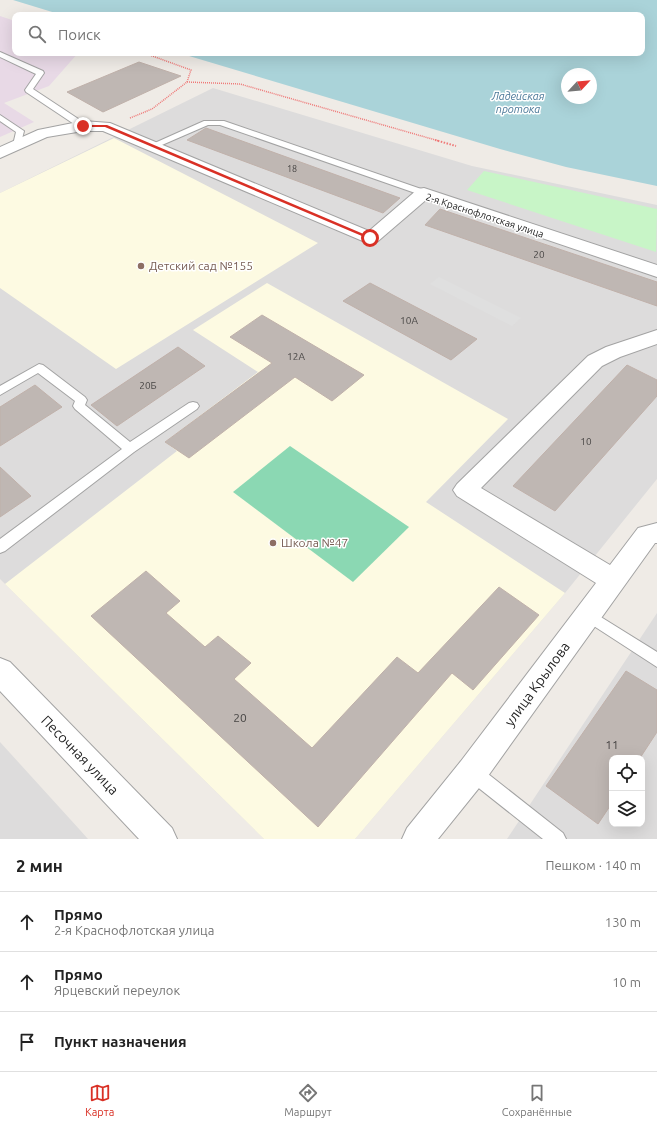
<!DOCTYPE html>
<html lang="ru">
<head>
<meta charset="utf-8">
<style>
  body { margin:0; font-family:Ubuntu,sans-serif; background:#f2f2f2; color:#222 }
  .controls { position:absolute; right:12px; bottom:12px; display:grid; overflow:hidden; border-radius:8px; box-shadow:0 4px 16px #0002 }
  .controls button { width:36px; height:36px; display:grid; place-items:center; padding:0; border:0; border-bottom:1px solid #e0e0e0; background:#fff; color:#222; font:20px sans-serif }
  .compass { position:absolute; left:561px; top:68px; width:36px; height:36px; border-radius:50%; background:#fff; box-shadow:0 4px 16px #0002; rotate:64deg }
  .stop { position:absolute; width:12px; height:12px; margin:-9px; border:3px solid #d93025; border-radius:50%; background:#fff }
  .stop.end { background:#d93025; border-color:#fff; box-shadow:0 1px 4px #0008 }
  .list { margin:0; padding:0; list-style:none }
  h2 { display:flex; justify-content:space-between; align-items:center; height:52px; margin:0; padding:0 16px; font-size:17px }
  h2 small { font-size:13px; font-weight:400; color:#767676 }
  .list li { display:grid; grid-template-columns:26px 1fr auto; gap:12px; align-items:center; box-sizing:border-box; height:60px; padding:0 16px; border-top:1px solid #e0e0e0 }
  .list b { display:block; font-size:15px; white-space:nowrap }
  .list p { margin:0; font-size:13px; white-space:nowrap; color:#767676 }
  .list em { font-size:13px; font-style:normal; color:#767676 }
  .icon { flex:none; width:22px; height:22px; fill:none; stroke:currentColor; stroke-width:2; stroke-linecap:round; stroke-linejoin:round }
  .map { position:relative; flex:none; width:657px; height:839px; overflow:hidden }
  .search { position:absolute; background:#fff; box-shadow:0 4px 16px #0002; left:12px; right:12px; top:12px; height:44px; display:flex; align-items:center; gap:10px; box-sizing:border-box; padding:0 14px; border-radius:8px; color:#767676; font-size:15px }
  .sheet { height:232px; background:#fff }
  nav { display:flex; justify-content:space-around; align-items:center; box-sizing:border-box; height:56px; border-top:1px solid #e0e0e0; background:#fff; font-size:11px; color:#767676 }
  nav a { display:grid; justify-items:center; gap:2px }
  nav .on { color:#d93025 }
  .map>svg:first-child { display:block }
</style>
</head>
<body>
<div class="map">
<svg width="657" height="839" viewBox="0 0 657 839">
  <rect width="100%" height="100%" fill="#efebe6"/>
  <path fill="#dddcdc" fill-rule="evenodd" d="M213,88L472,166L657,205V479L565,593L355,839H264L0,579V193Z
    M657,613V839H507ZM612,758H642V824H612Z
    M0,742L80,830L88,839H0Z"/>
  <path fill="#e8d9e6" d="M0,16L15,21V53H78L49,86L4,103L34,122L0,137Z"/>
  <path fill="#fdfae2" d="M114,138L318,243L116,369L0,288V193Z
    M267,283L508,419L426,502L565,593L355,839H264L5,584L177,451L165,442L258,372L193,330Z"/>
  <path fill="#c8f5c7" d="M484,171L657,209L656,252L467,190Z"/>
  <path fill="#8bd8b3" d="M290,446L409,527L353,582L233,492Z"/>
  <path fill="#dfdfdf" d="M439,277L521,318L512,326L430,284Z"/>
  <path fill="#aad3d9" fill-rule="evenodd" d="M13,0H657V186L566,167L500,149L179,53H642V15H62ZM567,74H591V98H567Z"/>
  <path fill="#bfb7b3" stroke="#c0b1aa" d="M139,62L181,76L103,112L67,92Z
    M206,128L400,198L383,213L187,140Z
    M440,209L657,282V306L425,225Z
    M370,283L477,339L451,360L343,301Z
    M262,315L364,375L332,401L295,377L189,458L165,442L272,363L230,337Z
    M178,347L205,366L117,426L91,405Z
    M627,365L657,380V396L555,511L513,486Z
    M35,385L62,407L0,446V407Z
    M0,467L31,496L0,517Z
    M146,571L180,601L166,613L205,647L218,636L251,663L234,679L312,748L397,657L418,673L499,587L539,615L473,690L452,673L318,827L91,616Z
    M626,671L657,690V732L640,758H612V803L598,824L546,786Z"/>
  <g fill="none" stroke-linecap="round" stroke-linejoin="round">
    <g stroke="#a3a3a3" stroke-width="2">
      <path id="service" d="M0,52L43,71L44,73L33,89L86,124L87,126L86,128H80L26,92L25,90L36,74L0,57Z
        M0,115L24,131L20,147L17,148L13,145L16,132L0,121Z
        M204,121H224L427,191L429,193L424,196L421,195L220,125H208L155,148L152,149L148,146Z
        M39,364L43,365L85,397L87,400L85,405L130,442L189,403L193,402L197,403L199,406L197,409L134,452L5,551L0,553V539L122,449L75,409L73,406L75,401L38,373L0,395V386Z
        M588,609L657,652V667L583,619L581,615L583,611Z
        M472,764L478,766L563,833L566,839H543L466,778L464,772L466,766Z"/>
    </g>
    <g stroke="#a3a3a3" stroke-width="2">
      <path id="minor" d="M83,121L110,123L369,231L418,189L424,188L657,265V277L427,199L377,242L371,243L365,242L103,131H83L47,137L0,158V147L38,130Z
        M657,330V344L620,357L602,366L481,488L610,565L638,528L657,523V543H655L483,783L438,839H402L407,828L461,761L596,583L457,496L453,490L457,484L588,356L606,347Z
        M0,658L10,662L172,828L177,839H139L0,691Z"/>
    </g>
    <path stroke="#ef7877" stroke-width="1.5" stroke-dasharray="1 1" stroke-linecap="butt" d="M187,82L240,84L439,141
      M130,118L152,109L187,82L191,70L144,53"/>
    <path stroke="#ef7877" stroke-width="2" stroke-dasharray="1.5 1.5" stroke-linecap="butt" d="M435,140L456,146"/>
    <use href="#service" fill="#fff" fill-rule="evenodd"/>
    <use href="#minor" fill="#fff" fill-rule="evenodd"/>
  </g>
  <path fill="#d93025" d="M81,125H107L373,238L369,239L105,127H83Z"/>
  <g fill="#8d6e63" stroke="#fff" stroke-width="1.5">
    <circle cx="141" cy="266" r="4"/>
    <circle cx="273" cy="543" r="4"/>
  </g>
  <g text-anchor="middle" stroke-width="3" stroke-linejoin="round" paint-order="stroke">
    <g font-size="9" fill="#474544">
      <text x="292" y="172">18</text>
    </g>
    <g font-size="10" fill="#1f1f1f" stroke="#fff">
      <text transform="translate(485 215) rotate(18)" y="4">2-я Краснофлотская улица</text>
    </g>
    <g font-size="10" fill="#474544">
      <text x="539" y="258">20</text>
      <text x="409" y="324">10А</text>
      <text x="296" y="360">12А</text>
      <text x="148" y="389">20Б</text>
      <text x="586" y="445">10</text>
    </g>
    <g font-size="11" font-style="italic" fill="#4c7999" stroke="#fff">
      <text x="518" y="100">Ладейская<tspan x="518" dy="13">протока</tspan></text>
    </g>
    <g font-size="12" fill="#785e54" stroke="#fff" text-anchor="start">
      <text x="149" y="270">Детский сад №155</text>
      <text x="281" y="547">Школа №47</text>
    </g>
    <g font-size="12" fill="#474544">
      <text x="240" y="722">20</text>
      <text x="612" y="749">11</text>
    </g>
    <g font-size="14" fill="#1f1f1f" stroke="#fff">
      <text transform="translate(537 684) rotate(-54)" y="5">улица Крылова</text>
      <text transform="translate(80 755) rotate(46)" y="5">Песочная улица</text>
    </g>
  </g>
</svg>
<div class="controls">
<button><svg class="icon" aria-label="locate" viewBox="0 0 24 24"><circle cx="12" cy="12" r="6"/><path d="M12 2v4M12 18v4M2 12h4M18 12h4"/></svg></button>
<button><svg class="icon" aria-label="layers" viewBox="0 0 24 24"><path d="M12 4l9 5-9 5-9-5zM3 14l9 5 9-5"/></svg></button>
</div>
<svg class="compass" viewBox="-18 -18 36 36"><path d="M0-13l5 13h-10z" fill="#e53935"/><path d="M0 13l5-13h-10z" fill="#767676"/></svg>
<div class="stop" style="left:370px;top:238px"></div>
<div class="stop end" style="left:83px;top:126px"></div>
<div class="search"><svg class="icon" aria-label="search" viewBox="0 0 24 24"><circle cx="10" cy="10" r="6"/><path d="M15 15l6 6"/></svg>Поиск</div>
</div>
<section class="sheet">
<h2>2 мин<small>Пешком · 140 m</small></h2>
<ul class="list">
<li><svg class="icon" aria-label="ahead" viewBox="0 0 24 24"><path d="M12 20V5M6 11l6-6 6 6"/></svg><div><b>Прямо</b><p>2-я Краснофлотская улица</p></div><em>130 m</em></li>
<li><svg class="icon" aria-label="ahead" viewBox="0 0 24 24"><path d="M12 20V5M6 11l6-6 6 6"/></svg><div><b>Прямо</b><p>Ярцевский переулок</p></div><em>10 m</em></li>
<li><svg class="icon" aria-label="arrive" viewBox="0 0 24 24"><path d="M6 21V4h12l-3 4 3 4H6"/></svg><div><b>Пункт назначения</b></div></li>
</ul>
</section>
<nav>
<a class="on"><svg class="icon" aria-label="map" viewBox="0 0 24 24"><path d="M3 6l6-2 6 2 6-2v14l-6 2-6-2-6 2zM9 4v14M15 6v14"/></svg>Карта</a>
<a><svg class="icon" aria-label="directions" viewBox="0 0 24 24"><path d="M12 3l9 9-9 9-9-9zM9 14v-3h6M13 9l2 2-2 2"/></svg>Маршрут</a>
<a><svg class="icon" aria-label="saved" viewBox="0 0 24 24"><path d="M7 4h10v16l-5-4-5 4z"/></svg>Сохранённые</a>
</nav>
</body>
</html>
